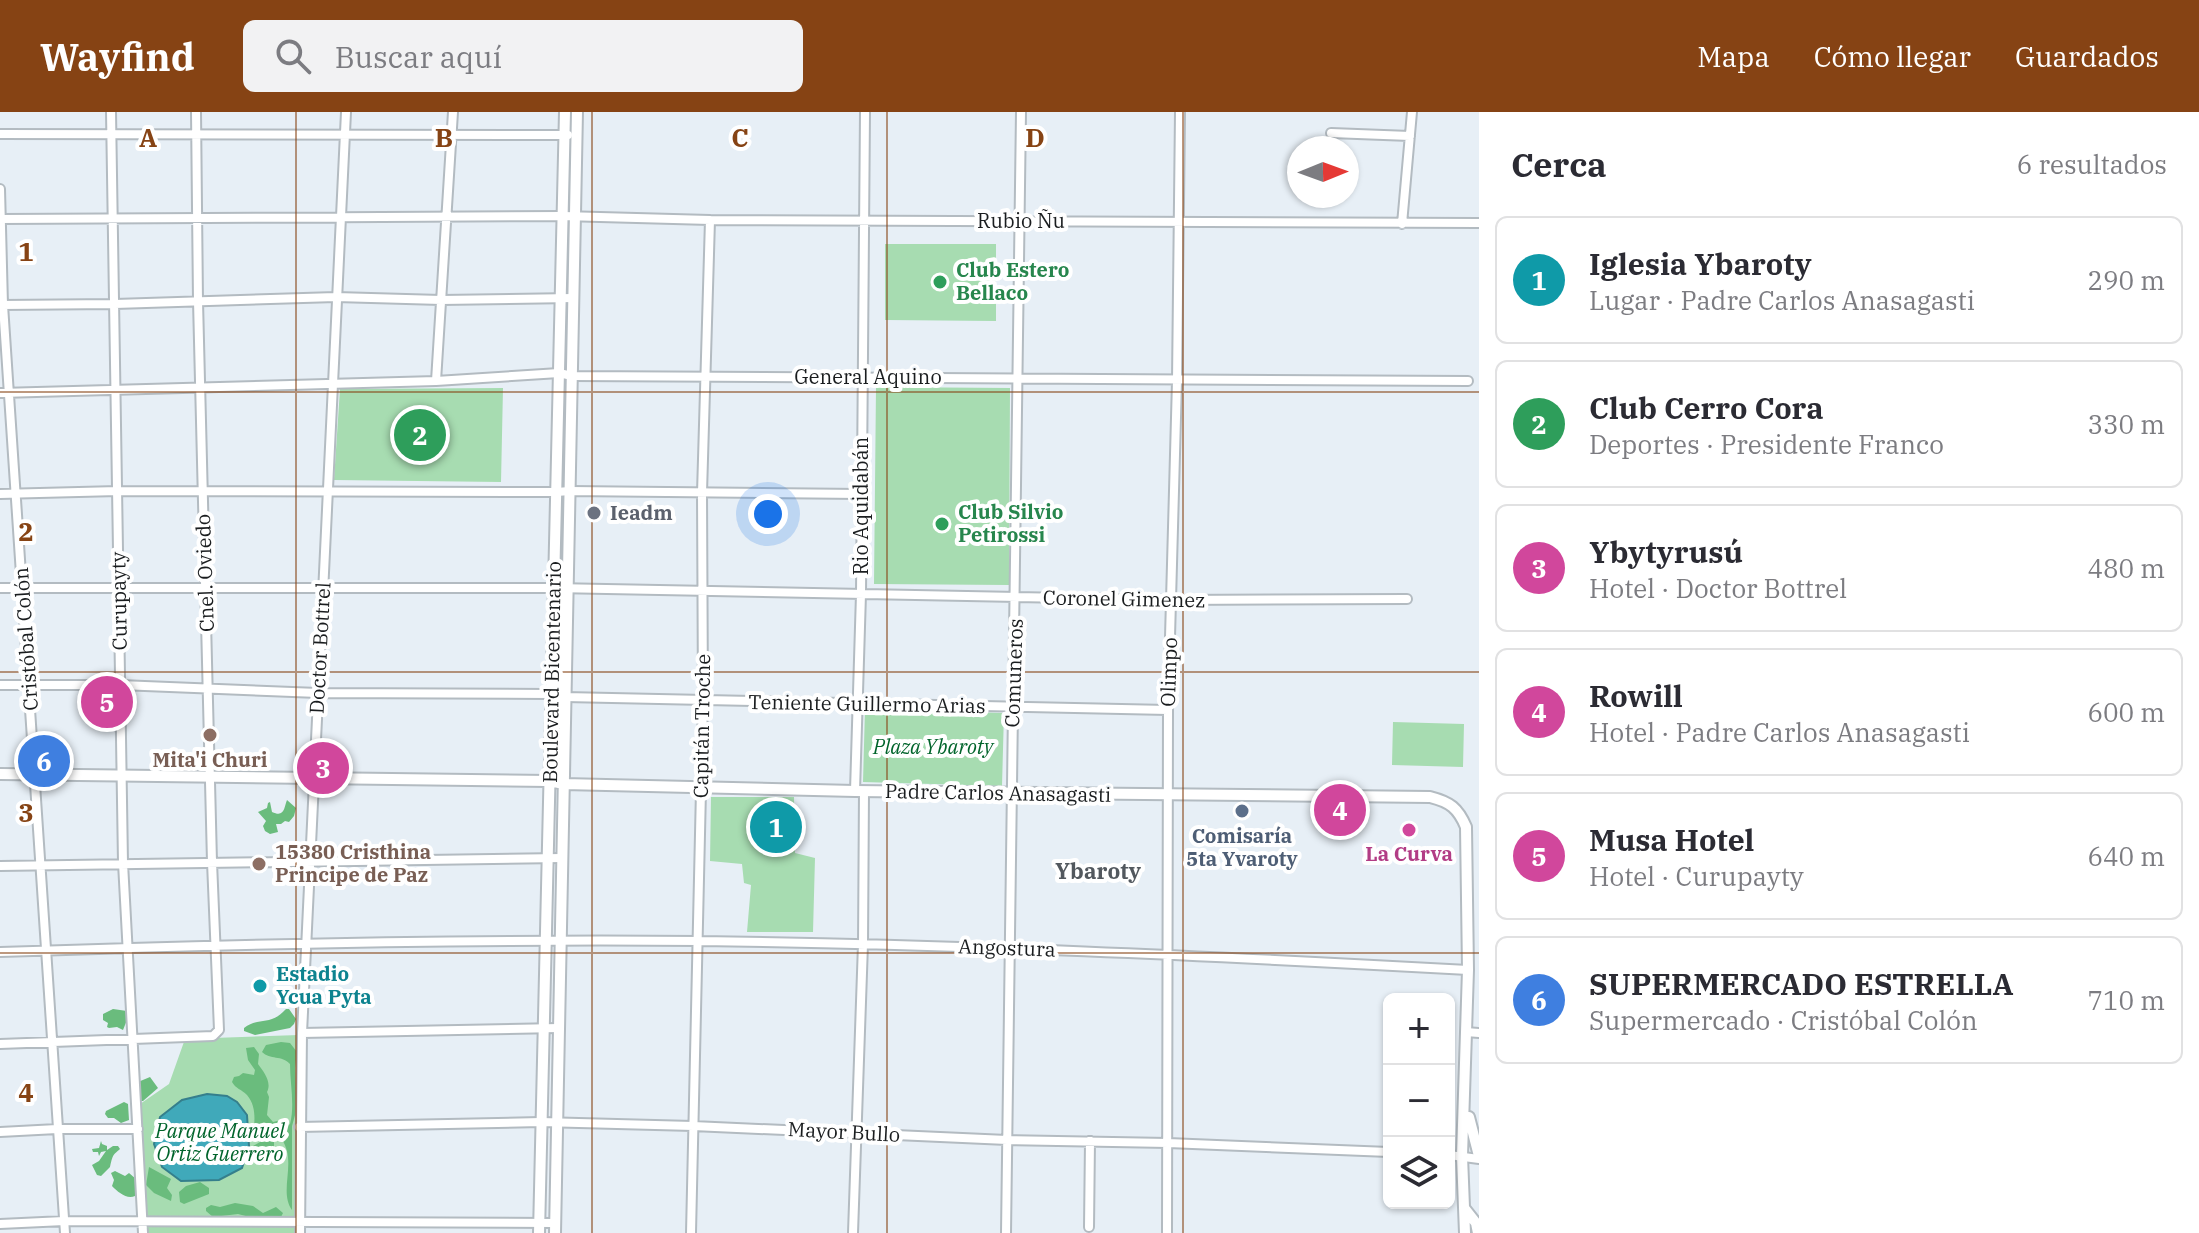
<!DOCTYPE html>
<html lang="es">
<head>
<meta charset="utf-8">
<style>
  body { margin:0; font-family:"IBM Plex Serif",serif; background:#f2f2f3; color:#2b2b33 }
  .controls { position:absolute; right:24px; bottom:24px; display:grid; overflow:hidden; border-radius:12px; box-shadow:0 2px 6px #0004 }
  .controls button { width:72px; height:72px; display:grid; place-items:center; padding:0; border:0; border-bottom:2px solid #e1e1e2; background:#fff; color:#2b2b33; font:40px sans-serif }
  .compass { position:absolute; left:1287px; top:24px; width:72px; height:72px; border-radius:50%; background:#fff; box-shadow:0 2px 6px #0004; rotate:89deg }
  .you { position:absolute; left:768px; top:402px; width:28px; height:28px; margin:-20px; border:6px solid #fff; border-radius:50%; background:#1a73e8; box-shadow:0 0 0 12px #1a73e833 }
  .badge { display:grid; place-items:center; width:52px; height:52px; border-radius:50%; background:#864314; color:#fff; font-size:26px; font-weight:700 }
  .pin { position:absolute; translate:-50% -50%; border:4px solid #fff; box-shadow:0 2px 8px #0006 }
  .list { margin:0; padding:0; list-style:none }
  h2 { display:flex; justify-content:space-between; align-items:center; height:104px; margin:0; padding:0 32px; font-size:34px }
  h2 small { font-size:26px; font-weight:400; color:#7c7c81 }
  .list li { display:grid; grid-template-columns:52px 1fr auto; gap:24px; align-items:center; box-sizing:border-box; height:128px; margin:0 16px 16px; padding:0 16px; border:2px solid #e1e1e2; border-radius:12px }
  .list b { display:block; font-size:30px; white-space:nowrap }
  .list p { margin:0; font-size:26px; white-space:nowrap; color:#7c7c81 }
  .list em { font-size:26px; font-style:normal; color:#7c7c81 }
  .icon { flex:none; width:44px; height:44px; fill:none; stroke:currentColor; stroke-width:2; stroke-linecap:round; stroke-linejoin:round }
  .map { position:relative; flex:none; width:1479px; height:1121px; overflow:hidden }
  header { display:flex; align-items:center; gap:48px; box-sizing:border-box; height:112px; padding:0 40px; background:#864314; color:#fff }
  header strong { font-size:38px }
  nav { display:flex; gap:44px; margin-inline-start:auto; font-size:28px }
  .search { width:560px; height:72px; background:#f2f2f3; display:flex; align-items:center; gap:20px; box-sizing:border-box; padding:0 28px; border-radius:12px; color:#7c7c81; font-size:30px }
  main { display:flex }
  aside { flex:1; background:#fff }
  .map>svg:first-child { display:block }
</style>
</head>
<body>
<header>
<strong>Wayfind</strong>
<div class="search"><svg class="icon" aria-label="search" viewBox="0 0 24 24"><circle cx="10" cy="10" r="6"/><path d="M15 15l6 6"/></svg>Buscar aquí</div>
<nav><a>Mapa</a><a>Cómo llegar</a><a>Guardados</a></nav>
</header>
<main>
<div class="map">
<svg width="1479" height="1121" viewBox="0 0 1479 1121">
  <rect width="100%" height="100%" fill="#e7eff6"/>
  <path fill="#a7dcb1" d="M885,132H996V209L885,208Z
    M876,275L1010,276L1009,473L874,472Z
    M503,276L501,370L334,368L340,277Z
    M865,597L1004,601L1002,674L863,670Z
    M1393,610L1464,612L1463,655L1392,653Z
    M711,685H794L795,741L815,746L813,820H747L751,773L744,771L742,752L710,749Z
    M299,923L297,1121H147L140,992L169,972L185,927Z"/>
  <path fill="#6abc7d" d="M287,688L296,696L294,704L289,710L285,709L281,712H276L278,720L270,722L265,719L263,714L266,709L258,700L267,696L268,691L270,690L272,700C285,706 284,695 287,688Z
    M113,897L127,899V908L123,918L117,915L109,916L107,915L108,911L103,908V902Z
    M286,897H289L296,907L294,912L290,916L255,923L244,919V916C260,904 270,915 286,897Z
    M281,930L290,931L297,940L295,956L297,996L292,1014V1098C278,1078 298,1050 281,1026L283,1018L274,1029V1038L279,1046L276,1048C269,1047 260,1050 254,1046L253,1034L260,1030L259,1019L254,1016C255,1003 255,993 247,983C241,977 236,977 232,970L234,965L239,964L243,961L254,963L255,958L248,948L246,936L254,935L259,942L258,952C264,960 272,970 267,980L269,985L267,1003L273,1010L281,1008L283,1010V1017L290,1012C295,993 290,972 290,952C282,943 270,948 262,940L266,933Z
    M150,965L158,976L143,989H139L138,970Z
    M124,990L128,992L129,1008L121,1011L114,1006H108L105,1002L106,999Z
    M101,1029L102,1032L107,1034V1038L113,1034H118L120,1037C112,1044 113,1043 110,1055L101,1064L97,1063L92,1053L99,1049L106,1039L101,1040L99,1044L98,1040H93L92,1037L99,1036Z
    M149,1055L171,1067L167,1076L172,1083L171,1089L154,1081L146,1073Z
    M115,1059L125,1064L129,1061L136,1067L135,1084C127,1088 118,1080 112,1074L114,1068L111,1061Z
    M200,1070L209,1076V1082L184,1092L180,1090L179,1080L186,1074Z
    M235,1091L253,1094L263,1101L276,1095L283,1101L281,1105L257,1107L238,1102L213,1105L206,1099V1096L211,1093L220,1095Z"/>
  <path fill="#40a9ba" stroke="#357f8c" stroke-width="2" d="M207,982L227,984L237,990L247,1003L249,1034L242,1056L219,1068L181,1069L162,1055L154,1032L160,1005L182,988Z"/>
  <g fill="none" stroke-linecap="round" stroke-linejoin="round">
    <g stroke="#b3bbc1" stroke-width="12">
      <path id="minor" d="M111,0L123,751L143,1121
        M1331,21L1410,24
        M0,22L568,23
        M0,77L3,193L65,1121
        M0,107L563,104L710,108L1479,111
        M1402,112L1412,0
        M1,193L115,192L336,185L441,188L574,186
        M436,269L453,0
        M0,281L436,269L559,261L572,264L1468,269
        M0,382L118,379L556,380L570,379L861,382
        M0,476H554L1172,488L1407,487
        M0,573H120L318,581L551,582L565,585L1168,598
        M855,679L861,482L865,0
        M0,754L562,746
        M0,840C233,832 467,827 701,829C957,832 1212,844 1468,858
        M1466,920L1479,921
        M302,921L559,916
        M0,932L213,924L219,918L212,750L198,189L196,0
        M299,1015L541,1010L693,1014L1007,1028L1168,1031L1389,1040
        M0,1020L57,1017H138
        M1449,1043L1479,1047
        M0,1112L64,1109L555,1111
        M1089,1115L1090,1029
        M300,1121L302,921L346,0
        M691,1121L703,589L702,381L710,108
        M853,1121L863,832L864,679
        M1006,1121L1021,0
        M1167,1121L1168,598L1177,269L1180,0"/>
    </g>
    <g stroke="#b3bbc1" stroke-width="14">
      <path id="major" d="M0,662L549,669L564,672L855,679L1430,685C1450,690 1458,696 1466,715L1468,858L1462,1044L1465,1121
        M1469,1005L1479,1044
        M1465,1097L1476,1111L1478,1121
        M539,1121L565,0
        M555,1121L577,0"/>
    </g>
    <use href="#minor" stroke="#fff" stroke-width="8"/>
    <use href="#major" stroke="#fff" stroke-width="10"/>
  </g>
  <path fill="none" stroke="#864314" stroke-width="2" stroke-opacity="0.55" d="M296,0V1121M592,0V1121M887,0V1121M1183,0V1121M0,280H1479M0,560H1479M0,841H1479"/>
  <g fill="#2e9e5b" stroke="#fff" stroke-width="3">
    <circle cx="940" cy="170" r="8"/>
    <circle cx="942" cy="412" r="8"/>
  </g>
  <circle fill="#6b7280" stroke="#fff" stroke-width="3" cx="594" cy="401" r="8"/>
  <g fill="#8d6e63" stroke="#fff" stroke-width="3">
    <circle cx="210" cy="623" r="8"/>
    <circle cx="259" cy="752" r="8"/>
  </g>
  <circle fill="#5c6f8a" stroke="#fff" stroke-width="3" cx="1242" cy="699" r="8"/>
  <circle fill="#d1479c" stroke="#fff" stroke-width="3" cx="1409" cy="718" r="8"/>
  <circle fill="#0f9aa8" stroke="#fff" stroke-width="3" cx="260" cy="874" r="8"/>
  <g text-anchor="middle" stroke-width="8" stroke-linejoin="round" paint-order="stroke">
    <g font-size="20" fill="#1a1d1f" stroke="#fff">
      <text x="1021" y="116">Rubio Ñu</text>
      <text x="868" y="272">General Aquino</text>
      <text transform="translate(861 394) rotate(-90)" y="7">Rio Aquidabán</text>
      <text transform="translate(205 461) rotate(-92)" y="7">Cnel. Oviedo</text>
      <text transform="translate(1124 487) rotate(1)" y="7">Coronel Gimenez</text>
      <text transform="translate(119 489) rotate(-91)" y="7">Curupayty</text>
      <text transform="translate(26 527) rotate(-94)" y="7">Cristóbal Colón</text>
      <text transform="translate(320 536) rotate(-87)" y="7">Doctor Bottrel</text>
      <text transform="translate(552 560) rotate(-89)" y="7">Boulevard Bicentenario</text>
      <text transform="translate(1169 560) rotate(-88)" y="7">Olimpo</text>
      <text transform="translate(1014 561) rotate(-88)" y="7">Comuneros</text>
      <text transform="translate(867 592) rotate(1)" y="7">Teniente Guillermo Arias</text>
      <text transform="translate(702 614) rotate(-89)" y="7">Capitán Troche</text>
      <text transform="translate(998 681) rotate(1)" y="7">Padre Carlos Anasagasti</text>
      <text transform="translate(1007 836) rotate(2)" y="7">Angostura</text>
      <text transform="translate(844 1020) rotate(3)" y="7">Mayor Bullo</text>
    </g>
    <g font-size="20" font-weight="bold" fill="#27864d" stroke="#fff" text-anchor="start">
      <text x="956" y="165">Club Estero<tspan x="956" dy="23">Bellaco</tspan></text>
      <text x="958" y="407">Club Silvio<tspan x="958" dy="23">Petirossi</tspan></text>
    </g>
    <g font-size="20" font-weight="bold" fill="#5b616d" stroke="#fff" text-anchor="start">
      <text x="610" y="408">Ieadm</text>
    </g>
    <g font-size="20" font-style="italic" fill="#00642b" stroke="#fff">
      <text x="933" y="642">Plaza Ybaroty</text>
      <text x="220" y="1026">Parque Manuel<tspan x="220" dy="23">Ortiz Guerrero</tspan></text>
    </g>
    <g font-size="20" font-weight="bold" fill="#785e54" stroke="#fff">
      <text x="210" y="655">Mita'i Churi</text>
      <text x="275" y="747" text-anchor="start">15380 Cristhina<tspan x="275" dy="23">Principe de Paz</tspan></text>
    </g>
    <g font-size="20" font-weight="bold" fill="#4e5e75" stroke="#fff">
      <text x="1242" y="731">Comisaría<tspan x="1242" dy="23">5ta Yvaroty</tspan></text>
    </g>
    <g font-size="20" font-weight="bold" fill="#b23c85" stroke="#fff">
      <text x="1409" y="749">La Curva</text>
    </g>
    <g font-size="20" font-weight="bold" fill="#0d838f" stroke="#fff" text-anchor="start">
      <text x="276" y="869">Estadio<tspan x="276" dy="23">Ycua Pyta</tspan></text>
    </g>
    <g font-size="22" font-weight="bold" fill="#52585e" stroke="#fff">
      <text x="1098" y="767">Ybaroty</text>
    </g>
  </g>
  <g font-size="26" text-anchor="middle" font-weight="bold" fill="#864314" stroke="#fff" stroke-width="8" stroke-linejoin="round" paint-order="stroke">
    <text x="148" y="35">A</text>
    <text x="444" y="35">B</text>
    <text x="740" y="35">C</text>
    <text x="1035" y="35">D</text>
    <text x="26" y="149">1</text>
    <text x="26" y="429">2</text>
    <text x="26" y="710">3</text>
    <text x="26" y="990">4</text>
  </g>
</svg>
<div class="controls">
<button>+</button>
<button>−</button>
<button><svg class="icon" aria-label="layers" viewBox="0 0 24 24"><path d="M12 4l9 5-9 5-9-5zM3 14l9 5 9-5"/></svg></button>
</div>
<svg class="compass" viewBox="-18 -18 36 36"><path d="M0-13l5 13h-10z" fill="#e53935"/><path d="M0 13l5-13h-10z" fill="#7c7c81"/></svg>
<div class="you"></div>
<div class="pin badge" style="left:776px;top:715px;background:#0f9aa8">1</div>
<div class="pin badge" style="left:420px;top:323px;background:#2e9e5b">2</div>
<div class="pin badge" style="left:323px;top:656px;background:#d1479c">3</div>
<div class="pin badge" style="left:1340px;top:698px;background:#d1479c">4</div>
<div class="pin badge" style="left:107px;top:590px;background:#d1479c">5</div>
<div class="pin badge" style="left:44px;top:649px;background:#3f7fe0">6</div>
</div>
<aside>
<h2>Cerca<small>6 resultados</small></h2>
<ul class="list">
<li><span class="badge" style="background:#0f9aa8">1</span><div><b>Iglesia Ybaroty</b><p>Lugar · Padre Carlos Anasagasti</p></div><em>290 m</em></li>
<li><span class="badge" style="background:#2e9e5b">2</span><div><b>Club Cerro Cora</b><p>Deportes · Presidente Franco</p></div><em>330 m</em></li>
<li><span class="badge" style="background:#d1479c">3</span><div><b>Ybytyrusú</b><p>Hotel · Doctor Bottrel</p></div><em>480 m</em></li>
<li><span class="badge" style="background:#d1479c">4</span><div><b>Rowill</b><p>Hotel · Padre Carlos Anasagasti</p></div><em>600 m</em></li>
<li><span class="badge" style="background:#d1479c">5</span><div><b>Musa Hotel</b><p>Hotel · Curupayty</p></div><em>640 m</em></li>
<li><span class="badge" style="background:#3f7fe0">6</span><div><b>SUPERMERCADO ESTRELLA</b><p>Supermercado · Cristóbal Colón</p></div><em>710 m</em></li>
</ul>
</aside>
</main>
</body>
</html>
